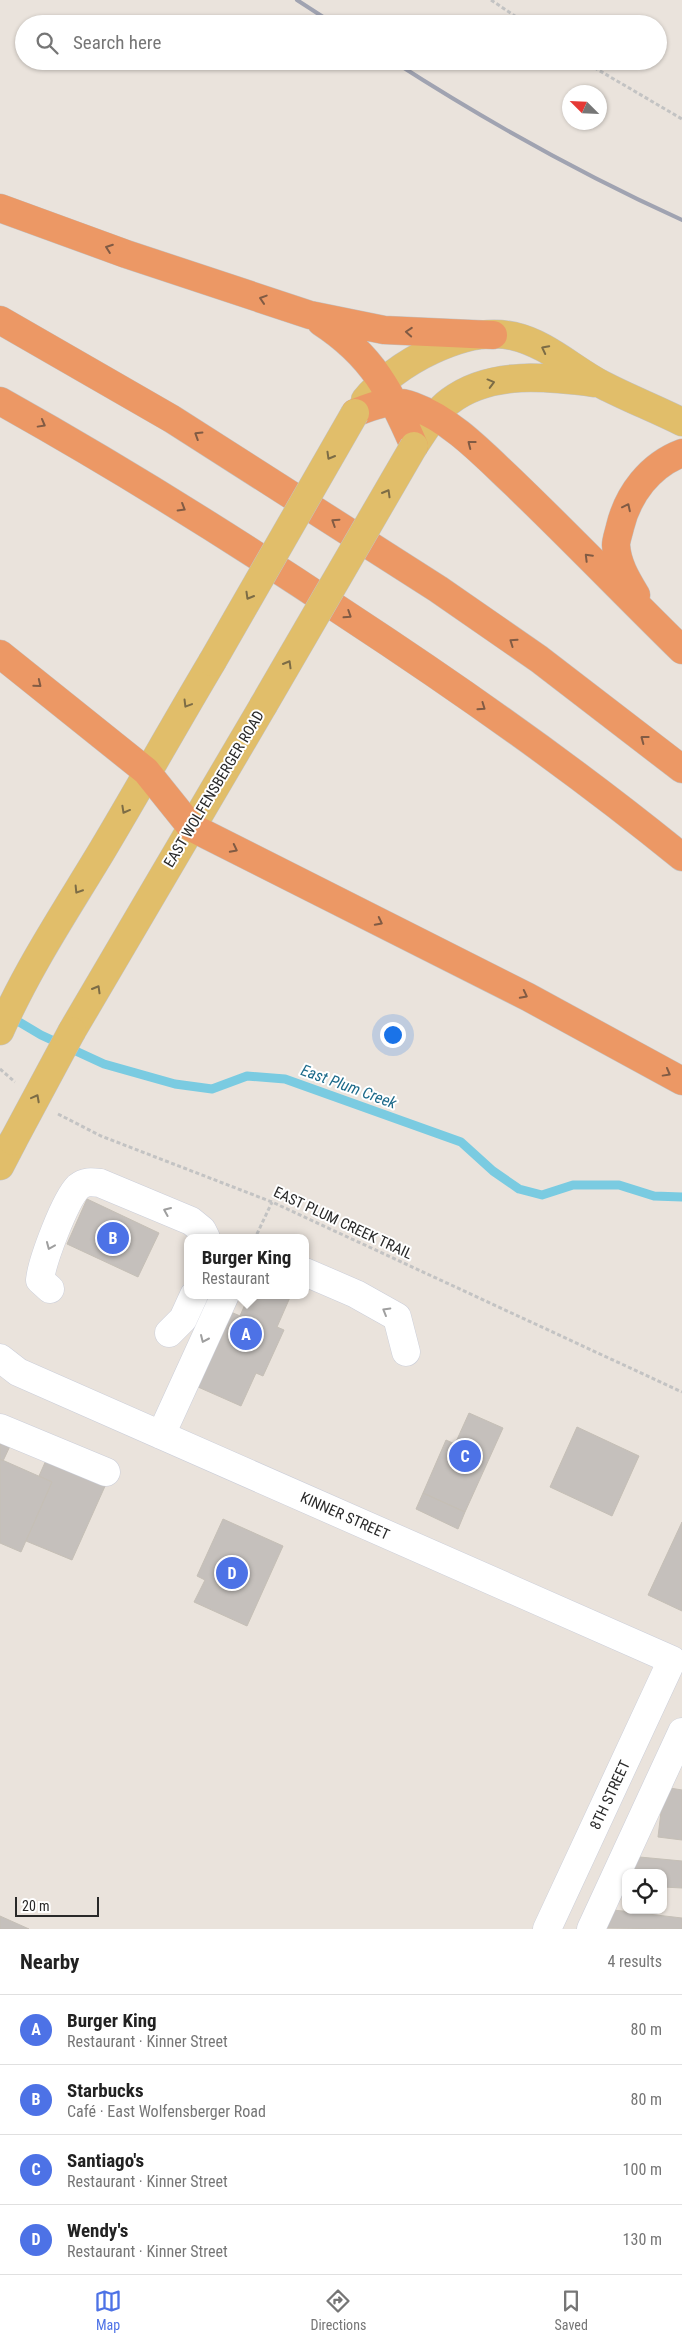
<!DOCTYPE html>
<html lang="en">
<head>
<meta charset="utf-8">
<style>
  body { margin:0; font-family:"Roboto Condensed",sans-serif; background:#f6f6f6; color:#222 }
  .controls { position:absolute; right:15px; bottom:15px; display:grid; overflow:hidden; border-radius:10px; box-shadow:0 1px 4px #0004 }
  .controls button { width:45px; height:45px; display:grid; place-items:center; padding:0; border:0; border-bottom:1px solid #e0e0e0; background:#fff; color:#222; font:25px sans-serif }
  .compass { position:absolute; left:562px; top:85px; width:45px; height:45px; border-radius:50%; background:#fff; box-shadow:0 1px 4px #0004; rotate:294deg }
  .scale { position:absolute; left:15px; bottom:12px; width:84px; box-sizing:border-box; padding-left:5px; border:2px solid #292929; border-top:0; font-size:14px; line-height:18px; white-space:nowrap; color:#292929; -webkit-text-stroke:4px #fff; paint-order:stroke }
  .you { position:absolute; left:392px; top:1034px; width:18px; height:18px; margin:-12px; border:4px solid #fff; border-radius:50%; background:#1a73e8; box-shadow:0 0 0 8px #1a73e833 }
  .badge { display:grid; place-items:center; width:32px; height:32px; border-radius:50%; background:#4d72e6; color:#fff; font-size:16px; font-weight:700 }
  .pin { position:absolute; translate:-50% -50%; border:2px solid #fff; box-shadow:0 1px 5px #0006 }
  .popup { position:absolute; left:184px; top:1234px; width:125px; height:65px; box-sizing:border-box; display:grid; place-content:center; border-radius:10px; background:#fff; filter:drop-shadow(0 1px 4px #0005); font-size:16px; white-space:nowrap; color:#767676 }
  .popup b { font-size:19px; color:#222 }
  .popup::after { content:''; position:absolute; left:50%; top:100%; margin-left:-10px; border:10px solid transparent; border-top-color:#fff }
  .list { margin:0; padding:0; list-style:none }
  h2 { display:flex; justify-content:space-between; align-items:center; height:65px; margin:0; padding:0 20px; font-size:21px }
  h2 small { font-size:16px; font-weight:400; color:#767676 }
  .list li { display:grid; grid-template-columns:32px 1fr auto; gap:15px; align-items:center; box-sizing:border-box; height:70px; padding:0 20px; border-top:1px solid #e0e0e0 }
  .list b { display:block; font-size:19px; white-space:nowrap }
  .list p { margin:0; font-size:16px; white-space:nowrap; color:#767676 }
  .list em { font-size:16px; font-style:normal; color:#767676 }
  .icon { flex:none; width:28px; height:28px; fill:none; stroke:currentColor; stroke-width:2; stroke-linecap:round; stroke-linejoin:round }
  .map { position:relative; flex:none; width:682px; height:1929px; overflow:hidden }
  .search { position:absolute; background:#fff; box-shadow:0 1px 4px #0004; left:15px; right:15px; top:15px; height:55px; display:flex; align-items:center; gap:12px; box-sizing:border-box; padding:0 18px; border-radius:28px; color:#767676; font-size:19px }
  .sheet { height:345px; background:#fff }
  nav { display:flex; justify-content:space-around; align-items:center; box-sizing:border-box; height:70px; border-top:1px solid #e0e0e0; background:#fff; font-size:14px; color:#767676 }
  nav a { display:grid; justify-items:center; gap:2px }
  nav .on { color:#4d72e6 }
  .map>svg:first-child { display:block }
</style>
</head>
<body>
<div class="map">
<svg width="682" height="1929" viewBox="0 0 682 1929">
  <rect width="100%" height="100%" fill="#eae3dc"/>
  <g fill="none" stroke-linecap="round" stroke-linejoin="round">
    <path stroke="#7acbe1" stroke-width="9" d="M9,1016L41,1035L104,1064L175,1084L212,1089L247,1076L285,1079L461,1142L493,1171L519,1189L542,1195L573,1185H619L654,1196L682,1197"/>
  </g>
  <path fill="#c5c0bc" stroke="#c5bfb6" d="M87,1199L159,1233L138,1277L67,1244Z
    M249,1295H291L277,1327L284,1330L263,1376L256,1373L241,1406L198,1387L231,1312L240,1316Z
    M469,1413L503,1428L465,1512L423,1493L446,1440L455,1444Z
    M577,1427L639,1456L612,1516L550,1487Z
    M0,1440L11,1444L3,1461L0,1459Z
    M47,1458L106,1484L72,1560L26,1541L52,1482L39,1476Z
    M0,1459L52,1482L21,1552L0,1543Z
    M423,1493L465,1512L458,1529L416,1509Z
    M223,1519L283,1546L247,1626L194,1602L205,1580L197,1576Z
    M682,1522V1611L648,1595Z
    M664,1787L682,1790V1840L658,1837Z
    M629,1856L682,1861V1888L663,1887V1873H627Z
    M605,1909L682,1918V1929L602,1928Z
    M0,1916L29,1929H0Z"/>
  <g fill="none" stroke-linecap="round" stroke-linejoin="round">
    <g stroke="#cbced9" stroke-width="29">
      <path id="minor" d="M305,1272L356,1294L397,1317L406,1352
        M50,1289L40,1280C42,1261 65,1200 78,1187C85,1181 92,1182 100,1183L191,1221L202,1230L206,1238
        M169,1333L183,1319L194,1295
        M0,1358L18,1372L672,1660L547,1929
        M0,1428L106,1472
        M161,1435L225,1295
        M591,1929L682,1732"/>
    </g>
    <g stroke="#c3c3c3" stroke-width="29">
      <path id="major" d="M365,400C394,364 465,325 513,336C548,344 572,369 603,385C628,398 656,409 682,422
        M414,446C425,430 435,412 450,401C491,370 548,377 595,383
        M0,1031C28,967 67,909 103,849C140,787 175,724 212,662
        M72,1031L263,706
        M0,1166L13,1141"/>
    </g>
    <g stroke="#c3c3c3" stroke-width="29">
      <path id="highway" d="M0,208L126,254L310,315L384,330L493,335
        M0,320L172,419L438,589L539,659L682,769
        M321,322C373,356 390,391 414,446
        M0,401C118,467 232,538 344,613C460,689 574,769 682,857
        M355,413C374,405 392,398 413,406C452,420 485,456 515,484C572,539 626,595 682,650
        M636,595C627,580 617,564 616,545C616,540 619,532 620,527C628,494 650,465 682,453
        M0,654L146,771L191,827L528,997L682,1081"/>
    </g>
    <path stroke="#c3c3c3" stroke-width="3" stroke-dasharray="4 2.5" stroke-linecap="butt" d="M491,0L527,24
      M583,61L682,119
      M0,1069L15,1082
      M58,1114L101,1136L272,1202L682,1392
      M252,1238L256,1236L272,1202"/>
    <use href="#minor" stroke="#fff" stroke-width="28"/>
    <use href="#major" stroke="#e1be6a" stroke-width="28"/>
    <use href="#highway" stroke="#ec9865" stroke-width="28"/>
    <path stroke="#a0a3b1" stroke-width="4" d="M297,0L334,24
      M393,61C486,121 581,174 682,220"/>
    <g stroke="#c3c3c3" stroke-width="29" stroke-linecap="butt">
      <path id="major-bridge" d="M212,662L355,413
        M263,706L414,446
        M13,1141L72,1031"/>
    </g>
    <use href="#major-bridge" stroke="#e1be6a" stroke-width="28"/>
  </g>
  <defs><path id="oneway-chevron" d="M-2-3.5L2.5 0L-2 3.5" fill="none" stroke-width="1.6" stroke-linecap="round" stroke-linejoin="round" transform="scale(1.25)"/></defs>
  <g stroke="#815b44">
    <use href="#oneway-chevron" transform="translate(109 248) rotate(-160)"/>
    <use href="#oneway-chevron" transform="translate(263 299) rotate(-162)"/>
    <use href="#oneway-chevron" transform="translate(409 332) rotate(-176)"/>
    <use href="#oneway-chevron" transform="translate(42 424) rotate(29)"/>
    <use href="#oneway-chevron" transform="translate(198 435) rotate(-148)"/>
    <use href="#oneway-chevron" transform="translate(471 444) rotate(-142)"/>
    <use href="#oneway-chevron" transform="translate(627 507) rotate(-64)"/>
    <use href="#oneway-chevron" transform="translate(182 508) rotate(31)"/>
    <use href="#oneway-chevron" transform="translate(335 522) rotate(-147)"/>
    <use href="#oneway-chevron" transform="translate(588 557) rotate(-135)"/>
    <use href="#oneway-chevron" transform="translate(348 615) rotate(33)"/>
    <use href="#oneway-chevron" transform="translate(513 642) rotate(-145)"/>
    <use href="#oneway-chevron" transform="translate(38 684) rotate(39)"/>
    <use href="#oneway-chevron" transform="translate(482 707) rotate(35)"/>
    <use href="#oneway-chevron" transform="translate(644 739) rotate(-143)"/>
    <use href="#oneway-chevron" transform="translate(234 849) rotate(27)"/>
    <use href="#oneway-chevron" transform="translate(379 922) rotate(27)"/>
    <use href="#oneway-chevron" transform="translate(524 995) rotate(27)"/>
    <use href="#oneway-chevron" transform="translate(667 1073) rotate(29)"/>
  </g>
  <g stroke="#7c6c46">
    <use href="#oneway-chevron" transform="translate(545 349) rotate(-153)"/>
    <use href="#oneway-chevron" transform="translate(491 383) rotate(-15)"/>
    <use href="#oneway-chevron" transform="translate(330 456) rotate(120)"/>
    <use href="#oneway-chevron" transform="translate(387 493) rotate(-60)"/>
    <use href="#oneway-chevron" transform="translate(249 596) rotate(120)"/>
    <use href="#oneway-chevron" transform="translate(288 664) rotate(-60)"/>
    <use href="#oneway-chevron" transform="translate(187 704) rotate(121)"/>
    <use href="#oneway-chevron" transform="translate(125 810) rotate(119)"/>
    <use href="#oneway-chevron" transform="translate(78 890) rotate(122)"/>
    <use href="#oneway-chevron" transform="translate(97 989) rotate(-60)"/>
    <use href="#oneway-chevron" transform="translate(36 1098) rotate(-62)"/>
  </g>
  <g stroke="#9f9f9f">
    <use href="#oneway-chevron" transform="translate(167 1211) rotate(-157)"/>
    <use href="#oneway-chevron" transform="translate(50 1246) rotate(113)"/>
    <use href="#oneway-chevron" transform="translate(386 1311) rotate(-150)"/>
    <use href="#oneway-chevron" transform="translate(204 1339) rotate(114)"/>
  </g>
  <g text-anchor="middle" stroke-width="4" stroke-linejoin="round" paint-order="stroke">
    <g font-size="15" fill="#292929" stroke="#fff">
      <text transform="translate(214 789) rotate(-59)" y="5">EAST WOLFENSBERGER ROAD</text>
      <text transform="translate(343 1223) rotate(25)" y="5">EAST PLUM CREEK TRAIL</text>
      <text transform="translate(345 1516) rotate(24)" y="5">KINNER STREET</text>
      <text transform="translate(610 1795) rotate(-65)" y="5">8TH STREET</text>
    </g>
    <g font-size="16" font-style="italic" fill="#1c6a8a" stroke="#fff">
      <text transform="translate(349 1086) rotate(20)" y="6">East Plum Creek</text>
    </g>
  </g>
</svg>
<div class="controls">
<button><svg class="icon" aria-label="locate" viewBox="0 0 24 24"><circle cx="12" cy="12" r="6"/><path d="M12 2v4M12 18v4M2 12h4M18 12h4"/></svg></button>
</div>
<svg class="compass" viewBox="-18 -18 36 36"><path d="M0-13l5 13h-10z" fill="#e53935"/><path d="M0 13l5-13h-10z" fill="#767676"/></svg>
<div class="scale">20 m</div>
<div class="you"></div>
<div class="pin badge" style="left:246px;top:1334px">A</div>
<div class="popup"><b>Burger King</b>Restaurant</div>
<div class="pin badge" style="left:113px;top:1238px">B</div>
<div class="pin badge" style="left:465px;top:1456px">C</div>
<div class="pin badge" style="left:232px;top:1573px">D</div>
<div class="search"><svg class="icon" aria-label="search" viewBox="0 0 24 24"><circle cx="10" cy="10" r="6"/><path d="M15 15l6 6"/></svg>Search here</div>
</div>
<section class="sheet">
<h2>Nearby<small>4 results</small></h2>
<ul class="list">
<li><span class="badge">A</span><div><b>Burger King</b><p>Restaurant · Kinner Street</p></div><em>80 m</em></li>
<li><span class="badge">B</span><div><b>Starbucks</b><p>Café · East Wolfensberger Road</p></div><em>80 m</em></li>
<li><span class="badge">C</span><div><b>Santiago's</b><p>Restaurant · Kinner Street</p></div><em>100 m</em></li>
<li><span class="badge">D</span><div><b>Wendy's</b><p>Restaurant · Kinner Street</p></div><em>130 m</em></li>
</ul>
</section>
<nav>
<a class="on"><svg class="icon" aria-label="map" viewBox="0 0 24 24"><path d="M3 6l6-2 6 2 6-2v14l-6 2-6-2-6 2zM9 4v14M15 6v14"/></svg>Map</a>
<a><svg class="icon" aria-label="directions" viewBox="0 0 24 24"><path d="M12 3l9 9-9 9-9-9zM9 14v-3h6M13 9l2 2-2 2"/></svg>Directions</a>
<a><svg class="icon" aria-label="saved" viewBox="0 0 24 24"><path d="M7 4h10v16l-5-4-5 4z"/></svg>Saved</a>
</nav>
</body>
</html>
